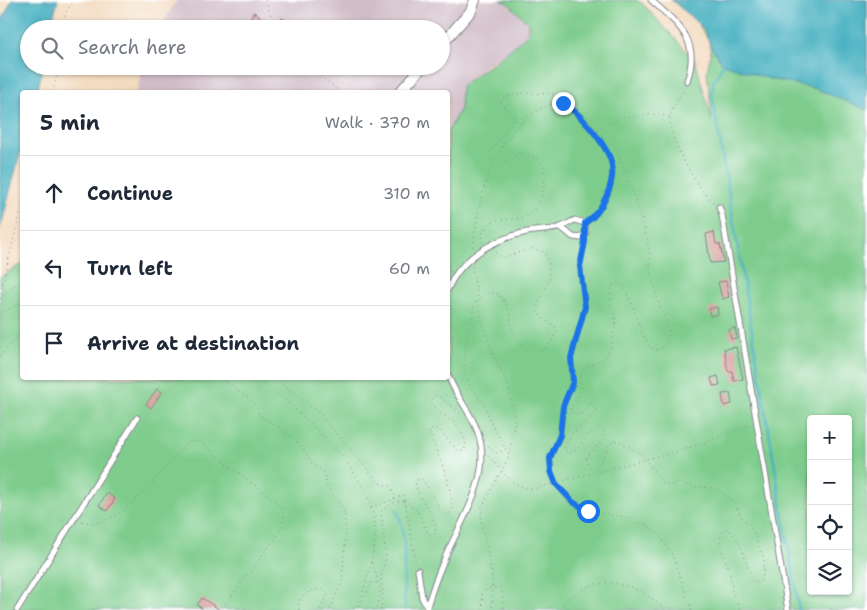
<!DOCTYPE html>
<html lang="en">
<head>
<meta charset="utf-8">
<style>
  body { margin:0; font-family:"Shantell Sans",sans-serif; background:#f2f2f3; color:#1f2937 }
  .controls { position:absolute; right:15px; bottom:15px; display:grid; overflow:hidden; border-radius:5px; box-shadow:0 1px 4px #0004 }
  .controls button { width:45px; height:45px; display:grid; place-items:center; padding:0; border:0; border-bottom:1px solid #e0e1e3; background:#fff; color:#1f2937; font:25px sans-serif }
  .stop { position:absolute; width:15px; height:15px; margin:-11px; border:4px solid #1a73e8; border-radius:50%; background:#fff }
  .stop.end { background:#1a73e8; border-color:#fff; box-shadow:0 1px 5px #0008 }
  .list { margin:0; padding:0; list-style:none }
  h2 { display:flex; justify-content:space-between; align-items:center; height:65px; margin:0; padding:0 20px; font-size:21px }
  h2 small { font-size:16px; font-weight:400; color:#747a83 }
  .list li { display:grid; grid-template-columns:32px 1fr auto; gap:15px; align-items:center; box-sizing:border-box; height:75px; padding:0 20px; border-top:1px solid #e0e1e3 }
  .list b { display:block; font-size:19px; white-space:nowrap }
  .list em { font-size:16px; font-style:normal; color:#747a83 }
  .icon { flex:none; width:28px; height:28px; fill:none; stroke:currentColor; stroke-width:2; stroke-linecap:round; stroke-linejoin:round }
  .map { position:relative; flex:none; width:867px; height:610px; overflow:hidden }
  .search { position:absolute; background:#fff; box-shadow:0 1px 4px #0004; left:20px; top:20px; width:430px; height:55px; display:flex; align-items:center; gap:12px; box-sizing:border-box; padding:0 18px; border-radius:28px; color:#747a83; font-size:19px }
  .panel { position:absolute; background:#fff; box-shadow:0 1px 4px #0004; left:20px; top:90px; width:430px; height:290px; border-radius:5px }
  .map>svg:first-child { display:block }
</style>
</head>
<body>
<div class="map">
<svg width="867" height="610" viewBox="0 0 867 610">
  <rect width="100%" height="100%" fill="#fff"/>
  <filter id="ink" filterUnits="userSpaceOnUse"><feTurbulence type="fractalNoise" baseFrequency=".02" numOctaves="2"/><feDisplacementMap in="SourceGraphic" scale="10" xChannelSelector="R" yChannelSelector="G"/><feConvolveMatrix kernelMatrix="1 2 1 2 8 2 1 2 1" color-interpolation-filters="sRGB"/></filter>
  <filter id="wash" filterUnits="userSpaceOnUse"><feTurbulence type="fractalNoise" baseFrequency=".0096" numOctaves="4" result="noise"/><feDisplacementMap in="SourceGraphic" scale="20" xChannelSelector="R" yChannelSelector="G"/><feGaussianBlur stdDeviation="1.12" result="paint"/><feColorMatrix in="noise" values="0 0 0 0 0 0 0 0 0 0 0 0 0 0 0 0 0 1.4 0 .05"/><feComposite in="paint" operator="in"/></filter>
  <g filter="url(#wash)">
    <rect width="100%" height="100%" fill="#f3d9bc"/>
    <path fill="#d1bdc8" d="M177,0H501L509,4L528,24L529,33L514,49L489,63L461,86L460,109L448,131V92H137L142,66H441V29H159Z"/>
    <path fill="#7ecc8c" stroke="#4c7e75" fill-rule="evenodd" d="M501,0H637L643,4L695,60L712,121L707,72L711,50L708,39L695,19L671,0H867V610H0V277L22,264V378H448V131L460,109L461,86C484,68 509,54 528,33V23L509,4ZM811,419H848V591H811Z"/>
    <path fill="#42afbf" stroke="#2e6f8e" d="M12,0H58L50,29H29V66H43L37,92H22V146L0,230V24Z
      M672,0H867V110L814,88L770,79L723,64L712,48L704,29Z"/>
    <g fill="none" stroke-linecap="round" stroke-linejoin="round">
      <path stroke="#42afbf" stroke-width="2.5" d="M723,64L713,83L712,94L799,610
        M397,510C411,544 399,576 406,610"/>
    </g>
    <g id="blocks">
      <path fill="#d49894" d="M254,12L260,16L253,29H245Z
        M281,18L291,22L288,29L278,25Z
        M714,232L716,244H720L724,262L710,263L706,234Z
        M726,281L729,297L722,299L718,282Z
        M717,307L718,314L710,316L709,309Z
        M735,328L737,338L731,339L729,330Z
        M736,347L743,379L734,381L732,371H728L724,349Z
        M718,376L720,385L713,386L711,378Z
        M157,389L162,392L151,408L146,404Z
        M730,393L732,404L724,406L722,394Z
        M107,493L115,499L107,511L99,505Z
        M202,598L220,610H204L197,605Z"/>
    </g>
  </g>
  <g filter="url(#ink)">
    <use href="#blocks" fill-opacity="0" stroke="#87848d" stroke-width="1"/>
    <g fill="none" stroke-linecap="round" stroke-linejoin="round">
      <g stroke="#87848d" stroke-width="7">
        <path id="lane" d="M651,0C679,25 701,40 687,81
          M719,207L722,215L788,610
          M448,289C460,259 492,240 523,233C535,230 550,231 561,227C566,225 570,222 575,220L585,223L586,233L580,238L573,237L561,227
          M418,570L422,598L427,607
          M17,610L137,418
          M426,610C431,593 437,576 444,560C459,524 490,481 480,440C475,416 456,398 448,375"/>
      </g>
      <g stroke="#87848d" stroke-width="12">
        <path id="street" d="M441,45L471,11L475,0
          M400,92L423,66"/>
      </g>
      <path stroke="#87848d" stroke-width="1" stroke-dasharray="1 4" stroke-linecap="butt" d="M265,0L276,29
        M68,29L69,26L64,22L66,12L74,0
        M309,66L340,92
        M685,87C681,97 671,107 670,118C667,137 699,192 714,203
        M53,92L59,66
        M592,132L623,117L659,114L669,117
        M585,242L580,267L585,307L571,359L573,382L563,406L560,435L551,458V471L556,484L573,502L588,511L629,518L645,524L657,533L671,552L692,610
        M483,243L482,234C494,211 510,224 527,216C542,208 547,182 544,167L533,156L519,153L499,165L491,160L490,152L514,121V114L504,108L501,101L505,97L521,93L556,94L573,103L617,152L629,181L645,230L650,253V269L658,301L669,331V338L663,347L657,350L651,348C638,333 632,290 618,283L612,286L610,301L616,321L610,350L604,358L583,369L580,378L581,391L570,408L571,412L578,415L584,412L590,403L596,405L597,412L572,434L564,449L568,453C581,452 586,432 599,427L604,431L605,438L587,456L586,460L591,468C607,465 603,442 618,440L641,454L664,484L671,485L679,482L694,487L714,488L723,493L734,502L742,518L751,526L764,559L763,577L760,582L755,583C747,578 744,534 726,529L721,534L720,543L731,578L732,592L740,610
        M473,247C478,199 492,138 537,111C545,106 553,102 562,103C574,105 580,118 587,126C595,136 607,148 610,161C615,182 604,205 589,220
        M448,255L450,272
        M472,266L483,326L497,364L507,381L515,420L508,458L482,507L481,520L492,576V610
        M0,293L22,206
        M0,299L22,279
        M0,313L22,302
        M0,357L22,330
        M218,378L231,384L238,392L249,398L257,407L259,415L288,433L303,448L313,465L324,472L327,487L344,511L346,531L342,581L330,610
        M257,378C296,408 367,468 374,519C377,535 373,556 369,572C365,585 362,599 353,610
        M274,378L320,414L379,483L390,486L396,497
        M488,446L497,453L506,449L492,425L484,404L470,386L464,370L467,335L474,307L477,301L489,292L499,294C502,299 507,304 509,311C512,325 513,353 536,351C548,350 552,341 557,331L555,326L542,318L537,310L538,304L549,281V262L544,252L532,248L502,258L493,251
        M488,456C504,471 510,487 533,489L692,447L751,424
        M371,508L404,495L416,564
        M82,521C116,535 160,472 181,450L191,441L200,442L279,504L285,516L279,533L221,610
        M372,563L381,591L376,610
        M299,610C297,594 312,588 325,590L328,594L320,610
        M358,610L372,582L379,583
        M381,610L383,591L381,577L386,558L381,511L396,501H405L418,511L428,534H435C441,519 412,494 416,480L422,479L424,481L443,515H449L453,508L447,477L429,432L433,428L439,430L458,451H464L466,445C459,418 447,421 431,404V399L436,395L440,397L460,413
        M483,610L482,595C486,587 495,586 502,590L504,610
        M561,610C565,601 571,596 579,591C609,573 642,588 666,610"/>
      <use href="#lane" stroke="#fff" stroke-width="5"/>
      <use href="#street" stroke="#fff" stroke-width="10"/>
    </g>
  </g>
  <g fill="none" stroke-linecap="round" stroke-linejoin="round" filter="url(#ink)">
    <path stroke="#1a73e8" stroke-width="6" d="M563,103C578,111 603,141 610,158C618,179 603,212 585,223V242L580,266L585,307L571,358L573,382L563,406L560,435L550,458L551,471L556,484L573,502L588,511"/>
  </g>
</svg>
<div class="controls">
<button>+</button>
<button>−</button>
<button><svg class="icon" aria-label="locate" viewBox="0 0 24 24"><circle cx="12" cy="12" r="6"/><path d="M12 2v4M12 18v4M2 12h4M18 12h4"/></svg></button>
<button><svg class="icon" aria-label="layers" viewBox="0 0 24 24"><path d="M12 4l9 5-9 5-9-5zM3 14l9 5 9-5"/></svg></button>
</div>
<div class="stop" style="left:588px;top:511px"></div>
<div class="stop end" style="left:563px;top:103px"></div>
<div class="search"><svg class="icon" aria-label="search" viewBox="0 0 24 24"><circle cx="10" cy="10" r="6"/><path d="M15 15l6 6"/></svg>Search here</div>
<section class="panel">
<h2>5 min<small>Walk · 370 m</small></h2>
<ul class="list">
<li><svg class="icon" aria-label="ahead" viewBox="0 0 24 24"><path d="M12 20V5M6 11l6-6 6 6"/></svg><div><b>Continue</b></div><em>310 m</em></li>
<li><svg class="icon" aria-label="left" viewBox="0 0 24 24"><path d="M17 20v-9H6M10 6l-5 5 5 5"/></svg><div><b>Turn left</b></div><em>60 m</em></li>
<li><svg class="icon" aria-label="arrive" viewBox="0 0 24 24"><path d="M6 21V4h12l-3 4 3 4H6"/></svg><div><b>Arrive at destination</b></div></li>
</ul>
</section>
</div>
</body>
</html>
